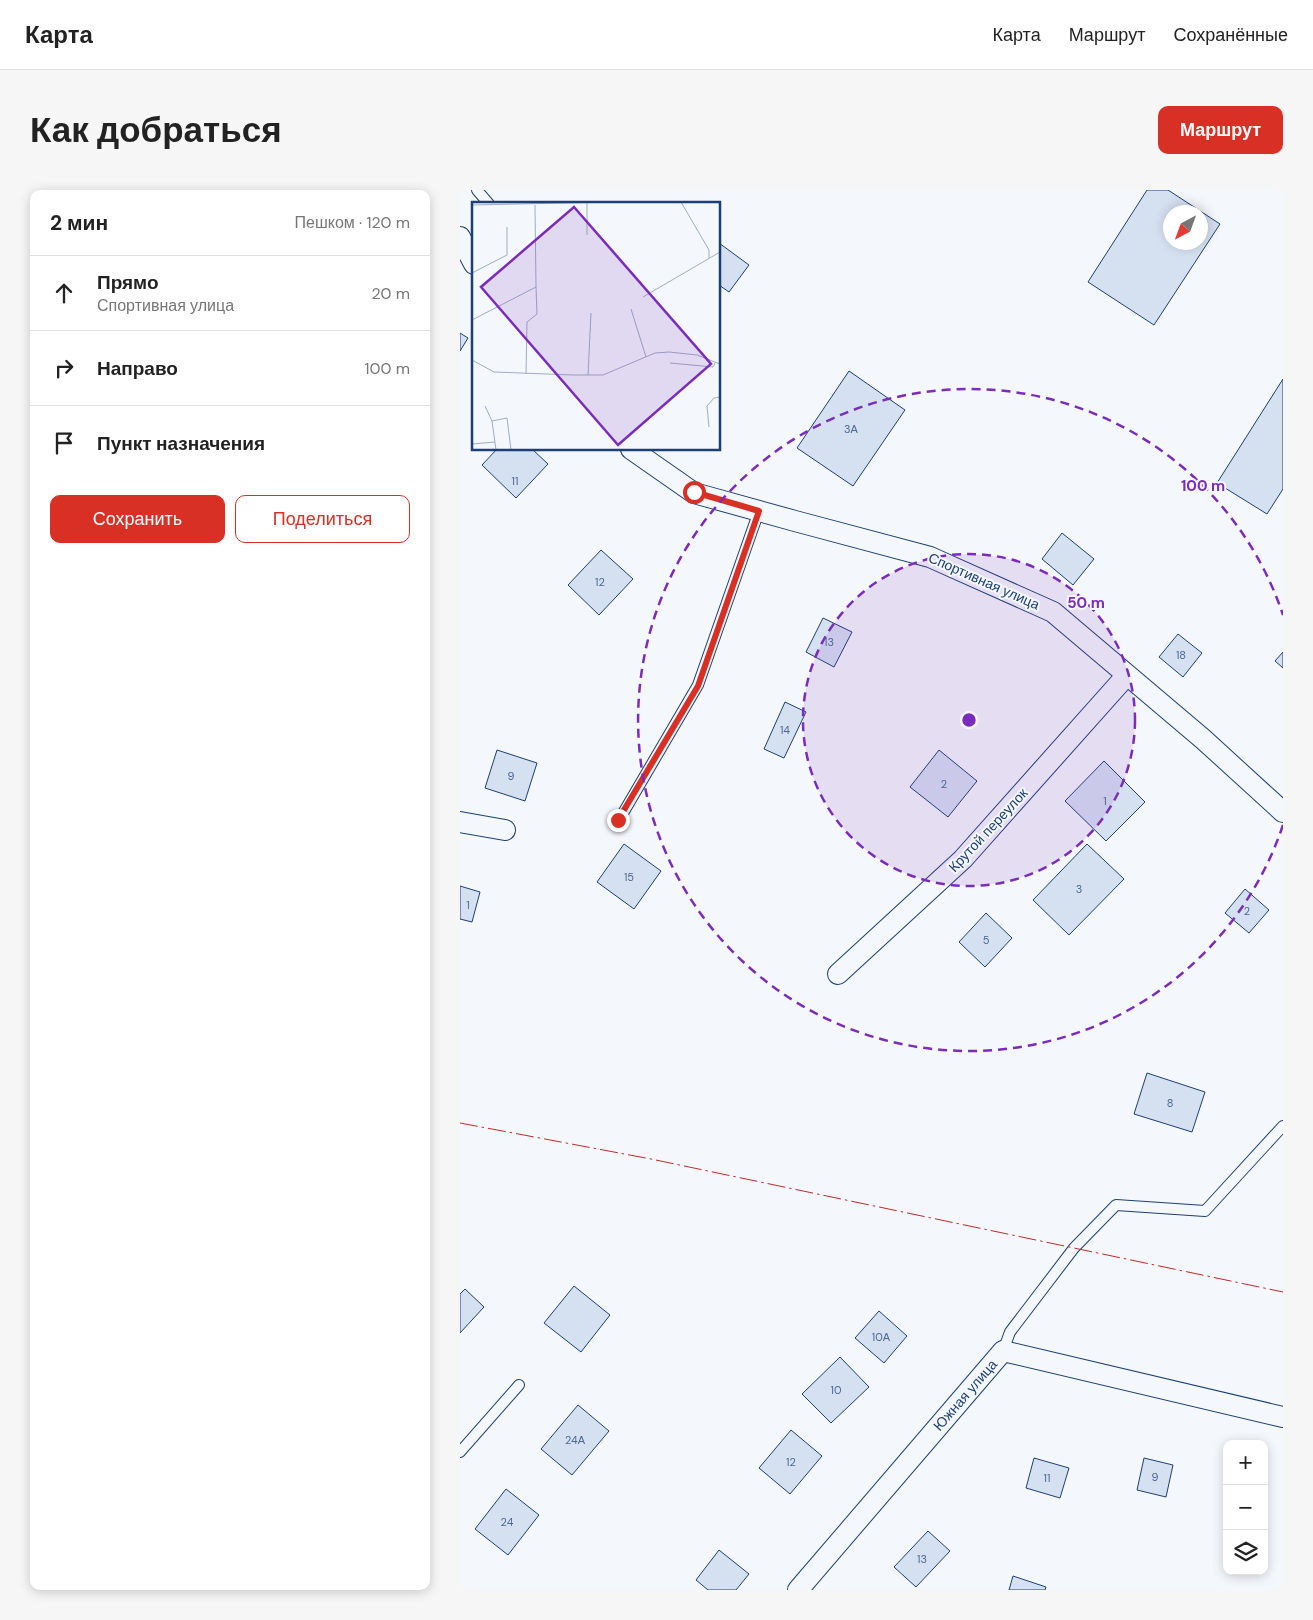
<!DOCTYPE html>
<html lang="ru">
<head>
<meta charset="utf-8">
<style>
  body { margin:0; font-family:"DM Sans",sans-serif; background:#f6f6f6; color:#222 }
  .controls { position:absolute; right:15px; bottom:15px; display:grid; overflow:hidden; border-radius:10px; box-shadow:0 2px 12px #0003 }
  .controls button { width:45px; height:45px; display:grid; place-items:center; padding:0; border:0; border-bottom:1px solid #e0e0e0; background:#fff; color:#222; font:25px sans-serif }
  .compass { position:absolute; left:703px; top:15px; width:45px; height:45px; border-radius:50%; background:#fff; box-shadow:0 2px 12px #0003; rotate:221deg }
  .stop { position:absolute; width:15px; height:15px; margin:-11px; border:4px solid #d93025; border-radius:50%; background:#fff }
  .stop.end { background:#d93025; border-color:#fff; box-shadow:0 1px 5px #0008 }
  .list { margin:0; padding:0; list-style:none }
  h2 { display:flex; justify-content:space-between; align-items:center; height:65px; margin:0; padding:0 20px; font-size:21px }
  h2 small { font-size:16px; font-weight:400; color:#767676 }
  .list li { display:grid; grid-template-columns:32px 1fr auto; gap:15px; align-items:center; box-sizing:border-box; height:75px; padding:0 20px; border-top:1px solid #e0e0e0 }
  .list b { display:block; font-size:19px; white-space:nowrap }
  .list p { margin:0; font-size:16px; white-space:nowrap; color:#767676 }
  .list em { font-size:16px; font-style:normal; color:#767676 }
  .actions { display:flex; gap:10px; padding:15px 20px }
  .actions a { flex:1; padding:11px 0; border:1px solid #d93025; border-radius:10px; text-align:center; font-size:18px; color:#d93025 }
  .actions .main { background:#d93025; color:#fff }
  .icon { flex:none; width:28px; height:28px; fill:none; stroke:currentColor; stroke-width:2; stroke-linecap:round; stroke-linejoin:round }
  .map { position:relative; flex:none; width:823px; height:1400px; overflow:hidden; border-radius:10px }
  header { display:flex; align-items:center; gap:30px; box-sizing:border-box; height:70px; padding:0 25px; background:#fff; border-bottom:1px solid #e0e0e0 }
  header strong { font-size:24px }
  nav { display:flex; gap:28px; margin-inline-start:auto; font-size:18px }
  .intro { display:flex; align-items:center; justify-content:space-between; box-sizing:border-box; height:120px; padding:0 30px }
  h1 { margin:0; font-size:35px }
  .button { padding:12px 22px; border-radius:10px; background:#d93025; color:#fff; font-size:18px; font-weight:700 }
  main { display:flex; gap:30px; padding:0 30px }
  aside { flex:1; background:#fff; border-radius:10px; box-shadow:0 2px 12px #0003 }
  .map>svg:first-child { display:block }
</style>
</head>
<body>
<header>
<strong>Карта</strong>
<nav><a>Карта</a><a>Маршрут</a><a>Сохранённые</a></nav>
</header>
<div class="intro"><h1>Как добраться</h1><a class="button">Маршрут</a></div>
<main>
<aside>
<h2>2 мин<small>Пешком · 120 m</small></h2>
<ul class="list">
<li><svg class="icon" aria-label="ahead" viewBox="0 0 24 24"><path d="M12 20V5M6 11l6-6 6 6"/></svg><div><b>Прямо</b><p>Спортивная улица</p></div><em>20 m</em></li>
<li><svg class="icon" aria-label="right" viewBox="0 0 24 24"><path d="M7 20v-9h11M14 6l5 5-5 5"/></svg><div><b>Направо</b></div><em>100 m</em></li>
<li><svg class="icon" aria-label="arrive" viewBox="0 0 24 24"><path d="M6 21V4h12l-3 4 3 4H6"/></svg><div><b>Пункт назначения</b></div></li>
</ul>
<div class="actions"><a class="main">Сохранить</a><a>Поделиться</a></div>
</aside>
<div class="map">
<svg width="823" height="1400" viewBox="0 0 823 1400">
  <rect width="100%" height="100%" fill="#f4f7fb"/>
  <path fill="#d5e0f0" stroke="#1d3f73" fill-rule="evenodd" d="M687,0H708L760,34L694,135L628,92ZM711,22H741V52H711Z
    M259,53L289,75L269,102L259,95Z
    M0,143L8,148L0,161Z
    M389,181L445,220L393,296L337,258Z
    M823,189V299L807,324L757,293Z
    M37,259H72L88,274L56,308L22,275Z
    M602,343L634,369L613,395L582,369Z
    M141,360L173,389L139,425L108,395Z
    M363,428L392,442L374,477L346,462Z
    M718,444L742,463L723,487L699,467Z
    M823,462V478L815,471Z
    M325,512L346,522L324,568L304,559Z
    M37,560L77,573L65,611L25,598Z
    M479,560L517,591L488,627L450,597Z
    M644,571L685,612L646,651L605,611Z
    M164,654L201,681L174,719L137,692Z
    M627,654L664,689L609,745L573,710Z
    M0,696L20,702L12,732L0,729Z
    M785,699L809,720L789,743L765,723Z
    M526,723L552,748L525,777L499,752Z
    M687,883L745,902L732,942L674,924Z
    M114,1096L150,1125L121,1162L84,1133Z
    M5,1099L24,1117L0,1143V1104Z
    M419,1121L447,1146L424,1173L395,1148Z
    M380,1167L409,1197L371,1233L342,1204Z
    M118,1215L149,1241L112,1285L81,1259Z
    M331,1240L362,1266L330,1304L299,1278Z
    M574,1268L609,1278L600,1308L566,1298Z
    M684,1268L713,1275L706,1307L677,1300Z
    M46,1299L79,1325L48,1365L15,1339Z
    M468,1341L490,1361L456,1397L434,1377Z
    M259,1360L289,1384L276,1400H248L236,1390Z
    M553,1386L586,1397L585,1400H549Z"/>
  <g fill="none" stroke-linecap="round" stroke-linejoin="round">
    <g stroke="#1d3f73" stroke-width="12">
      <path id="lane" d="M17,0L29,14
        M159,630L238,495L299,321
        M543,1161L550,1142L614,1058L656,1015L745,1021L823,936
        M0,1262L59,1195"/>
    </g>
    <g stroke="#1d3f73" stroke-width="22">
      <path id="street" d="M0,47L14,74
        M171,259L234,303L335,331L470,367L593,422L743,549L823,622
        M0,632L45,640
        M378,784L503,669L667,485
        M338,1400L543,1161L823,1227"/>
    </g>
    <use href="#lane" stroke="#f4f7fb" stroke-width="10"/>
    <use href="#street" stroke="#f4f7fb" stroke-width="20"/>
    <path stroke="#c62828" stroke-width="1" stroke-dasharray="18 4 2.5 4" stroke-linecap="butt" d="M0,933L191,969L823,1102"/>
  </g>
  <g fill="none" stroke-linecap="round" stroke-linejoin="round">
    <path stroke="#d93025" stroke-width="6" d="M158,630L238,496L299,321L234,302"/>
  </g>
  <circle cx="509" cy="530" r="166" fill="#7b2cbf" fill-opacity=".12"/>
  <g fill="none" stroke="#7b2cbf" stroke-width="2.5" stroke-dasharray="9 6">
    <circle cx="509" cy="530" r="166"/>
    <path d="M823 635A331 331 0 1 1 823 425"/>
  </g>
  <g text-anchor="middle" stroke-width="4" stroke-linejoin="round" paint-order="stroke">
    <g font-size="11" fill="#4b6792">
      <text x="391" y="243">3А</text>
      <text x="55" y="295">11</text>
      <text x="140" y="396">12</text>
      <text x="369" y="456">13</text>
      <text x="721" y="469">18</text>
      <text x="325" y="544">14</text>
      <text x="51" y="590">9</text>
      <text x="484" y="598">2</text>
      <text x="645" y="615">1</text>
      <text x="169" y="691">15</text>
      <text x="619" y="703">3</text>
      <text x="8" y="719">1</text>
      <text x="787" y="725">2</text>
      <text x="526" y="754">5</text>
      <text x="710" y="917">8</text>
      <text x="421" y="1151">10А</text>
      <text x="376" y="1204">10</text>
      <text x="115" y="1254">24А</text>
      <text x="331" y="1276">12</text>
      <text x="695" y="1291">9</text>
      <text x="587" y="1292">11</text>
      <text x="47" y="1336">24</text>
      <text x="462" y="1373">13</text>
    </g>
    <g font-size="14" fill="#1d3f73" stroke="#f4f7fb">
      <text transform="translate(524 391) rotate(24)" y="5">Спортивная улица</text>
      <text transform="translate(528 640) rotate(-47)" y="5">Крутой переулок</text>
      <text transform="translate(505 1205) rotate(-49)" y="5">Южная улица</text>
    </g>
  </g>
  <g transform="translate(12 12)">
    <rect width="248" height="248" fill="#f4f7fb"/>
    <path fill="none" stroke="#9eadc5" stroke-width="1" d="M178,0H237M209,0L237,48V56M0,3L139,0M115,33V0M0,71L35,53V25M171,95L248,50M159,107L174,155M0,118L64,85L63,3M0,158L22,170L101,173H131L183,151L197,150L225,153L248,162M198,161L241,165L243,161M54,172L55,120L65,112L64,85M116,173L119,111M13,204L20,219L24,248M20,219L35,216L39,248M237,225L235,204L242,196L248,195M0,242L23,240"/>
    <path fill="#7b2cbf" fill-opacity="0.15" stroke="#7b2cbf" stroke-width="2.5" d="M102,5L239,162L146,243L9,85Z"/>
    <rect width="248" height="248" fill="none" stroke="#1d3f73" stroke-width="2.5"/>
  </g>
  <circle cx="509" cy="530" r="8" fill="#7b2cbf" stroke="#f4f7fb" stroke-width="2.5"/>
  <g font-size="15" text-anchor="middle" font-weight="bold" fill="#7b2cbf" stroke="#f4f7fb" stroke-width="4" stroke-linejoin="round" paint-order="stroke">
    <text x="743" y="301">100 m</text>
    <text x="626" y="418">50 m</text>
  </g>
</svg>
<div class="controls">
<button>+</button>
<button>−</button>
<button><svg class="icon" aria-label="layers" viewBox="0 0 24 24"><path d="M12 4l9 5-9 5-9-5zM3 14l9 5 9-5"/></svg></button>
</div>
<svg class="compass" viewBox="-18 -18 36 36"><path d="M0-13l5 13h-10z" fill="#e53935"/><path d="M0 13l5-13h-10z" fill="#767676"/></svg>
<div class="stop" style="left:234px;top:302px"></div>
<div class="stop end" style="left:158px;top:630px"></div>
</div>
</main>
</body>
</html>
